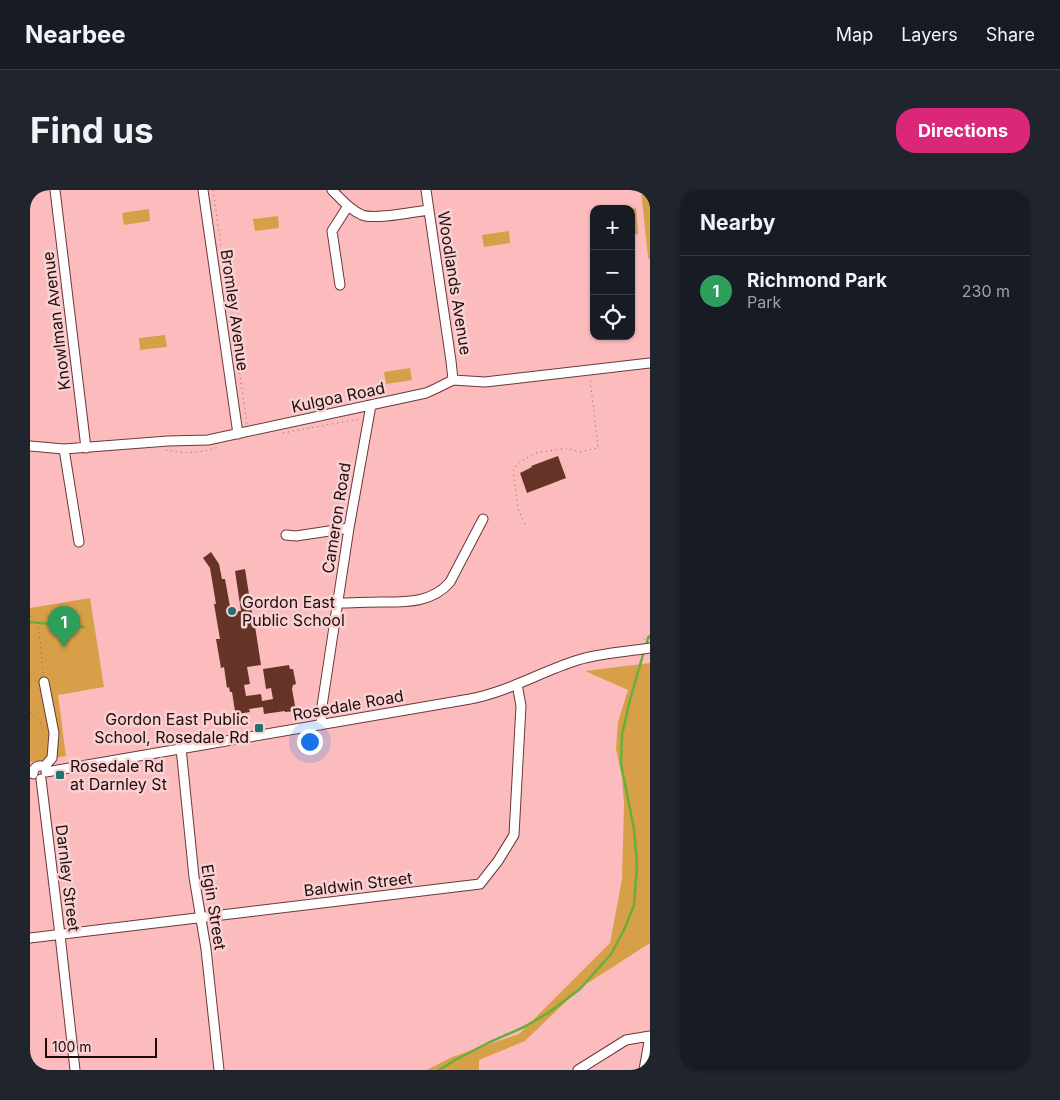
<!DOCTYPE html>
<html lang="en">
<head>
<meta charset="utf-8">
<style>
  body { margin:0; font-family:Inter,sans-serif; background:#20242c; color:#f1f3f6 }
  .controls { position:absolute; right:15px; top:15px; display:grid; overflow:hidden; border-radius:10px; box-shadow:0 1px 4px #0004 }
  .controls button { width:45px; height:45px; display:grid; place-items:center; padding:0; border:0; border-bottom:1px solid #363941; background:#171b24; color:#f1f3f6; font:25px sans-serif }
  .scale { position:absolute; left:15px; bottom:12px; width:112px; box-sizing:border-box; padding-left:5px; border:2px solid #210b0d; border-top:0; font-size:14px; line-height:18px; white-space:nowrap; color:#210b0d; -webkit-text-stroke:4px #f8d1d2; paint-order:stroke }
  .you { position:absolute; left:279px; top:551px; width:18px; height:18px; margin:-12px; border:4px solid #fff; border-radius:50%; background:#1a73e8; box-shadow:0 0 0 8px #1a73e833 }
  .badge { display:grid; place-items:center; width:32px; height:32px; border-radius:50%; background:#db2777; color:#fff; font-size:16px; font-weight:700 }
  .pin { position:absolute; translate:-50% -41px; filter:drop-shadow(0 1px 2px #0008) }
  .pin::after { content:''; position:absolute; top:26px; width:18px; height:15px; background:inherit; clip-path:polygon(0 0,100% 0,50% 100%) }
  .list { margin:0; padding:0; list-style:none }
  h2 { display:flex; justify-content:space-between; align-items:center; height:65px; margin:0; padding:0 20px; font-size:21px }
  h2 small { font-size:16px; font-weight:400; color:#9ea1a6 }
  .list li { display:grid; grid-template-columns:32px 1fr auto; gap:15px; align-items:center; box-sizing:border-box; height:70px; padding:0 20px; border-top:1px solid #363941 }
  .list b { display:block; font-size:19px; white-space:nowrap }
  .list p { margin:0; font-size:16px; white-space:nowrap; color:#9ea1a6 }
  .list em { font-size:16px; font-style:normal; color:#9ea1a6 }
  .icon { flex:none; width:28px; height:28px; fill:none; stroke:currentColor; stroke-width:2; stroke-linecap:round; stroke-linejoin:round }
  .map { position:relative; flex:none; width:620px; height:880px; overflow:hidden; border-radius:20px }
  header { display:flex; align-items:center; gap:30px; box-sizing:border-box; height:70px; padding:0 25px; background:#171b24; border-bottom:1px solid #363941 }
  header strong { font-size:24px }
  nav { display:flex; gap:28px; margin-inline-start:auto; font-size:18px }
  .intro { display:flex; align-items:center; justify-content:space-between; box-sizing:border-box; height:120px; padding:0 30px }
  h1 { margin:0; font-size:35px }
  .button { padding:12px 22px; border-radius:20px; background:#db2777; color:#fff; font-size:18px; font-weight:700 }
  main { display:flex; gap:30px; padding:0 30px }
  aside { flex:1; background:#171b24; border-radius:20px; box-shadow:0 1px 4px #0004 }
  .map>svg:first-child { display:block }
</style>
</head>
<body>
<header>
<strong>Nearbee</strong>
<nav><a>Map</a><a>Layers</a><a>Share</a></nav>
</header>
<div class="intro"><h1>Find us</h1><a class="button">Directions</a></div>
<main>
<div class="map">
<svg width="620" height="880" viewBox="0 0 620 880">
  <rect width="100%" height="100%" fill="#fcbcbe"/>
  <path fill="#d7a048" d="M611,0H618L620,18V71L618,67Z
    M606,18L608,44L601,45V19H598Z
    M119,19L120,31L94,35L92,23Z
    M248,26L249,38L225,41L223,29Z
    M479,41L480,53L454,57L452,45Z
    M135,145L137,157L110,160L109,148Z
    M380,178L382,190L356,194L354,182Z
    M60,408L74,497L28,505L36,566L0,572V418Z
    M620,473V753L550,798L495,851L449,870V880H397L422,867L489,844L580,753L592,689L594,614L592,587L586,559L588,532L598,500L555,481Z"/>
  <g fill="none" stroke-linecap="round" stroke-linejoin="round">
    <path stroke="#66af3e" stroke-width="2.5" d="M0,432L54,437
      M616,456L618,448L620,446
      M409,880L425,870L458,853L494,837L518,823L550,799L581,764L594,740L604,715L607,675L604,639L591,574L592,545L600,510L614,461"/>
  </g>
  <path fill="#653427" d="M528,266L536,288L497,303L490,283L502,277L501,276Z
    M181,362L189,374L192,389H195L201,422L211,421L205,381L215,379L224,436H225L231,475L217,477L220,494L214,495L216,506L231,504L232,511L243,509L241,498L236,499L233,479L259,475L260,479H263L266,494L263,495L262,499L266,521L255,522V521L234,524L233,517L219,519L220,522L208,524L207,520L205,521L202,502H200L199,497L197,498L194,477L191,478L186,449H190L184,414H186L180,378L173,368Z"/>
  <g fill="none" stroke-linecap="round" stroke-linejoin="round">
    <g stroke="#6b373b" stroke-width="11">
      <path id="minor" d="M25,0L56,258
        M173,0L208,244
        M302,0C311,9 320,20 332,25C345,30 383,22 398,20
        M396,0L421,171L423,190
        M310,95L302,41L318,16
        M0,256L34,259L138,251L178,250L396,203L407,198L423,190L455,192L620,173
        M34,259L49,352
        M256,345L266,346L319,338
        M308,413C322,413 337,412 351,412C376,412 402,413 420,392L453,329
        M291,535L292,516L319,338L341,215
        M151,558L164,687L176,759L189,880
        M14,577L22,568L24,543L14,492
        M16,582L440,509C478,502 512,481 548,470C571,463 596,462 620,458
        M3,584C3,577 9,574 14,577
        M11,589L30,745L45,880
        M0,748L450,694L468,671L484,645L491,516L487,494
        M548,880L596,850L620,846L614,880"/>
    </g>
    <path stroke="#8a6062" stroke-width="1" stroke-dasharray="1 4" stroke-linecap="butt" d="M183,0L217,234
      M253,243L329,229
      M136,260C152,263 172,264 188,257
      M495,334L488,319L483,281L488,273L506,263L537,258L550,262L568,258L560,188
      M0,426L8,433L13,483
      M614,450L620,444
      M0,490L7,491
      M0,522L10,533L14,535"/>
    <use href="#minor" stroke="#fff" stroke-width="9"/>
  </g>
  <g fill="#246f70" stroke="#f8d1d2" stroke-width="2">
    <circle cx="202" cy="421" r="5"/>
    <rect x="224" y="533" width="10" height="10" rx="2.5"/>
    <rect x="25" y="580" width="10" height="10" rx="2.5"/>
  </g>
  <g text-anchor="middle" stroke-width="5" stroke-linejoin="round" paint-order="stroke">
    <g font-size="16" fill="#210b0d" stroke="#f8d1d2">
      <text transform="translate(425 93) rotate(81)" y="6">Woodlands Avenue</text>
      <text transform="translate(205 120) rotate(82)" y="6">Bromley Avenue</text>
      <text transform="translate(26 131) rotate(-97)" y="6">Knowlman Avenue</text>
      <text transform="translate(308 207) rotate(-12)" y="6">Kulgoa Road</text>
      <text transform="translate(306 328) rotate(-81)" y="6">Cameron Road</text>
      <text transform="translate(318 515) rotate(-10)" y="6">Rosedale Road</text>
      <text transform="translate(38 688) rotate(83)" y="6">Darnley Street</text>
      <text transform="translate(328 694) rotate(-7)" y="6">Baldwin Street</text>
      <text transform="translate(184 717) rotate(81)" y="6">Elgin Street</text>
    </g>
    <g font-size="16" fill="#210b0d" stroke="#f8d1d2" text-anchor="start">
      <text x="212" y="418">Gordon East<tspan x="212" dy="18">Public School</tspan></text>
      <text x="219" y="535" text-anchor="end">Gordon East Public<tspan x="219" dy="18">School, Rosedale Rd</tspan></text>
      <text x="40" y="582">Rosedale Rd<tspan x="40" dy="18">at Darnley St</tspan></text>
    </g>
  </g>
</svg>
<div class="controls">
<button>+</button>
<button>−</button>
<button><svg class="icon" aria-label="locate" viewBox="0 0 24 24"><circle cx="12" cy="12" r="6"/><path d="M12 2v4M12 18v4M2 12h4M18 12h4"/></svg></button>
</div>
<div class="scale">100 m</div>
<div class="you"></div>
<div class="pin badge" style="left:34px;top:457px;background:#2e9e5b">1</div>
</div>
<aside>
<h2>Nearby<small></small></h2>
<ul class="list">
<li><span class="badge" style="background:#2e9e5b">1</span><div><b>Richmond Park</b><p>Park</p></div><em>230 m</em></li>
</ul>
</aside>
</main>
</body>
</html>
